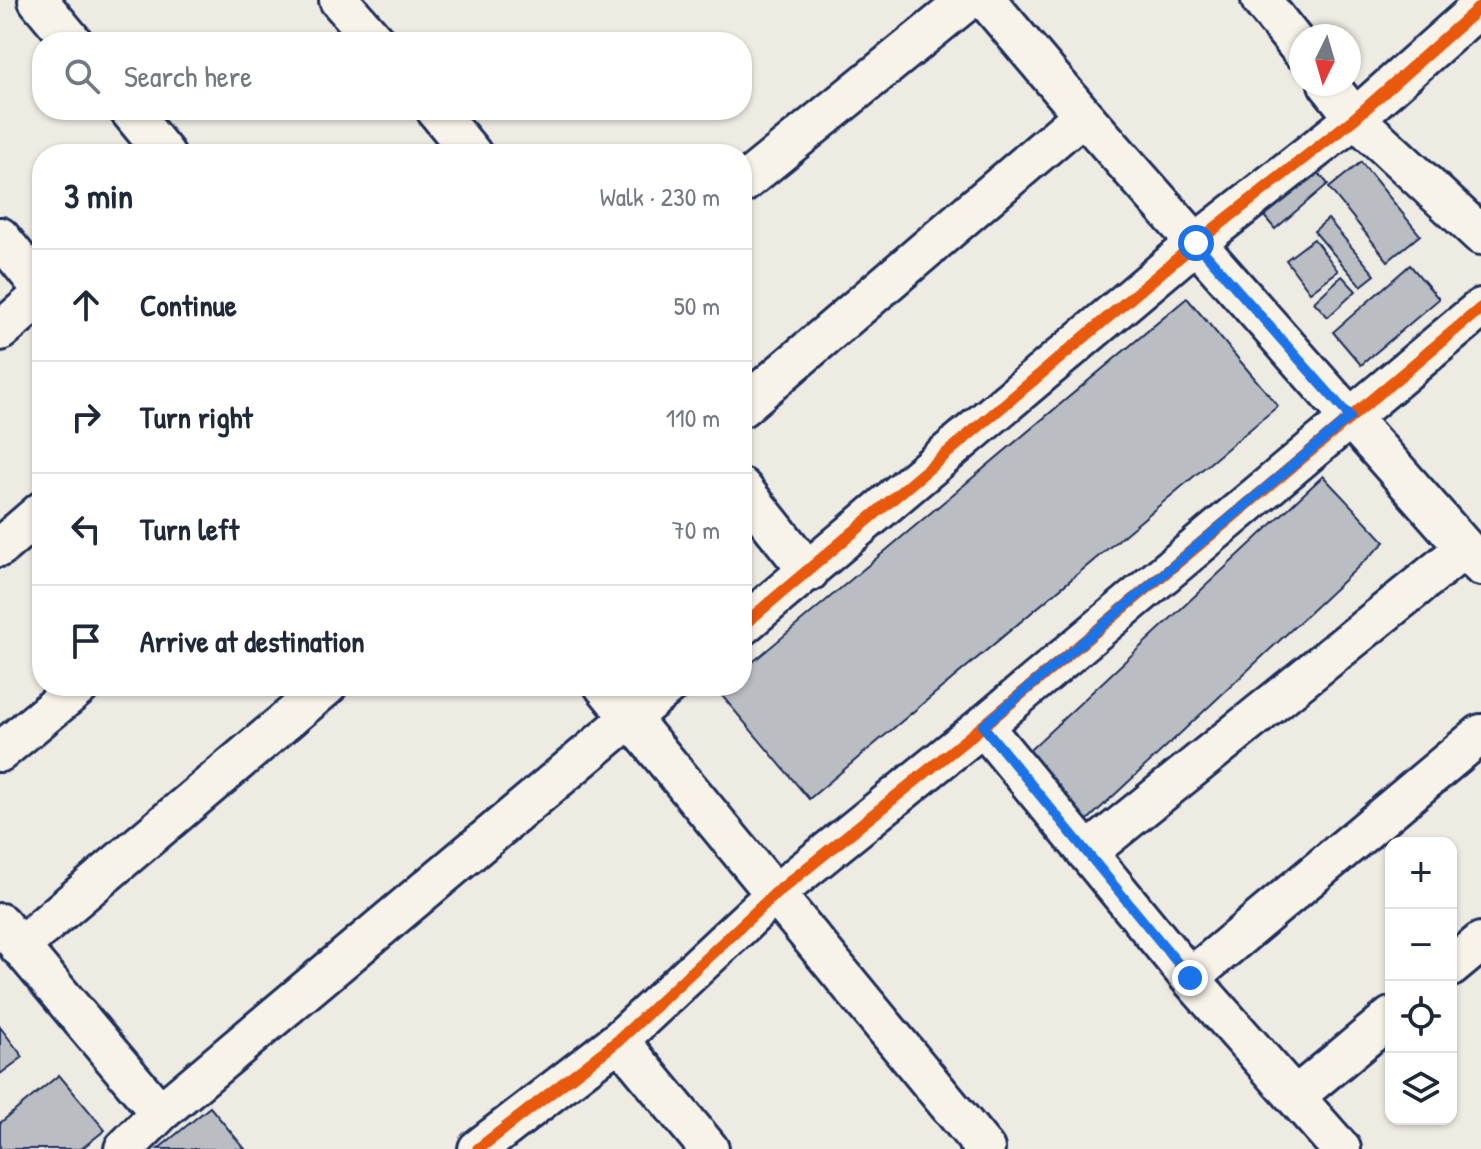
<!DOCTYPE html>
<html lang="en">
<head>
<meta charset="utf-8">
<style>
  body { margin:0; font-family:"Patrick Hand",sans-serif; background:#f6f6f7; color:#1f2937 }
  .controls { position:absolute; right:24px; bottom:24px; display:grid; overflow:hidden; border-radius:16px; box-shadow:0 2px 6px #0004 }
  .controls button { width:72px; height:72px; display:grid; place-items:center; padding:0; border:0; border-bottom:2px solid #e0e1e3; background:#fff; color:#1f2937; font:40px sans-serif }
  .compass { position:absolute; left:1289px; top:24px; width:72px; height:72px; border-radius:50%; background:#fff; box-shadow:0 2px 6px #0004; rotate:185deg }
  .stop { position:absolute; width:24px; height:24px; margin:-18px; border:6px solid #1a73e8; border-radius:50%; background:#fff }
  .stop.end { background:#1a73e8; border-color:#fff; box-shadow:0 2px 8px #0008 }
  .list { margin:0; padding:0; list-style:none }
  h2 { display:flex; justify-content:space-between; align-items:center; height:104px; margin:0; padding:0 32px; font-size:34px }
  h2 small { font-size:26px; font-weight:400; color:#747a83 }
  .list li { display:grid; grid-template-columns:52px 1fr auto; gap:24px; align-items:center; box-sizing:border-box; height:112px; padding:0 32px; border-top:2px solid #e0e1e3 }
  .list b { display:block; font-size:30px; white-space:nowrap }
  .list em { font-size:26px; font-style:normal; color:#747a83 }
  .icon { flex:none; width:44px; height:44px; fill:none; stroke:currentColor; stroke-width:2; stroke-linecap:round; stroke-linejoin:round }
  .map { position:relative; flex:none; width:1481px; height:1149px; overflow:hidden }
  .search { position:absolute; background:#fff; box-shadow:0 2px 6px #0004; left:32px; top:32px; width:720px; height:88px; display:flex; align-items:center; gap:20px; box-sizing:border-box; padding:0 28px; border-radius:32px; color:#747a83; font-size:30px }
  .panel { position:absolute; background:#fff; box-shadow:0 2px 6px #0004; left:32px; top:144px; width:720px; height:552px; border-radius:32px }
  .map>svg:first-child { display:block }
</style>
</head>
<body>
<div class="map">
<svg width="1481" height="1149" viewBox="0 0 1481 1149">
  <rect width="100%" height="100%" fill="#eeebe2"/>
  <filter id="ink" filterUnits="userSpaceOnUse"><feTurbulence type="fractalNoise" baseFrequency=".0125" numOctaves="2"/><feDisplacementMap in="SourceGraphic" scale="16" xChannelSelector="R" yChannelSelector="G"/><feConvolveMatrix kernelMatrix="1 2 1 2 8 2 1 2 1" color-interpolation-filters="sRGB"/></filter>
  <g filter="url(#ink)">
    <path fill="#babdc2" stroke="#1b2f5e" stroke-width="2" d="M1305,157L1328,184L1275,229L1252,202Z
      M1361,162L1420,235L1388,261L1329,188Z
      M1328,219L1375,275L1361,286L1314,231Z
      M1314,239L1338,271L1310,292L1286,260Z
      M1410,265L1439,299L1361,365L1333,332Z
      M1342,276L1356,291L1328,317L1314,302Z
      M1187,298L1278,406L809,799L718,691L724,686H742V671Z
      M1323,476L1385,542L1078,829L1016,763Z
      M0,1027L23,1057L0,1074Z
      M59,1075L105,1130L81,1149H0V1123Z
      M210,1107L245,1149H158Z"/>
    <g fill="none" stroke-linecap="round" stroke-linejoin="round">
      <g stroke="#1b2f5e" stroke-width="44">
        <path id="minor" d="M38,0L73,42
          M339,0L376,42
          M986,0L1083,115L1481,566
          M1261,0L1301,50
          M1328,84L1355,118L1481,235
          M129,110L165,154
          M436,110L472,154
          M742,184L968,0
          M0,237L42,289
          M0,331L42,295
          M742,407L1083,115
          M742,488L809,572
          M0,547L42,511
          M742,626L1196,243L1355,118L1481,6
          M604,686L985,1149
          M983,726L1190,978L1341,1149
          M0,752L80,686
          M1087,853L1465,548
          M0,923L160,1113
          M19,947L327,686
          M1451,967L1481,942
          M1190,978L1481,734
          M619,1040L709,1149
          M1296,1096L1391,1017
          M124,1149L160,1113L668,686
          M478,1149L619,1040L775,894L983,726L1481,308"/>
      </g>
      <use href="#minor" stroke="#f7f3e8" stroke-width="38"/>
      <g stroke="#f7f3e8" stroke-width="17">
        <path id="cycleway" d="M742,626L1196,243L1355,118L1481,6
          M478,1149L619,1040L775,894L983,726L1481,308"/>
      </g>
      <use href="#cycleway" stroke="#e8590c" stroke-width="12"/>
    </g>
  </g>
  <g fill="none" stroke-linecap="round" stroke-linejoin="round" filter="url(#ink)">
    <path stroke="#1a73e8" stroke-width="10" d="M1190,978L983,726L1350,417L1196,243"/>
  </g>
</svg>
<div class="controls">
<button>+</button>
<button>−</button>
<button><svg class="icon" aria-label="locate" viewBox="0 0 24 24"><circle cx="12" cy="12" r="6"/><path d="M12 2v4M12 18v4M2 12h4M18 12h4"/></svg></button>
<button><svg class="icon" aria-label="layers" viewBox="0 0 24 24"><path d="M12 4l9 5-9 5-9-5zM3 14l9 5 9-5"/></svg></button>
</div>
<svg class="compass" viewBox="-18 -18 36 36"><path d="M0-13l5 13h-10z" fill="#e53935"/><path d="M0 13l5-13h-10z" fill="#747a83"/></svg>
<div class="stop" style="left:1196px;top:243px"></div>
<div class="stop end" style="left:1190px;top:978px"></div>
<div class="search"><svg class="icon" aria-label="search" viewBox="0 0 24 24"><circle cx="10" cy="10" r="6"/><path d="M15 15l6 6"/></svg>Search here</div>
<section class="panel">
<h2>3 min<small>Walk · 230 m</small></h2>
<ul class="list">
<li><svg class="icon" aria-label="ahead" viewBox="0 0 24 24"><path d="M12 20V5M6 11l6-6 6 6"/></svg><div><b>Continue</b></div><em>50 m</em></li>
<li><svg class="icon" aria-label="right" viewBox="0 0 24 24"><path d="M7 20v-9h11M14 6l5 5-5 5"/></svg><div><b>Turn right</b></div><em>110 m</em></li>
<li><svg class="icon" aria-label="left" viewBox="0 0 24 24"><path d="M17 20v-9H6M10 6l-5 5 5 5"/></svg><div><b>Turn left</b></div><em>70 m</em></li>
<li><svg class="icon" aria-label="arrive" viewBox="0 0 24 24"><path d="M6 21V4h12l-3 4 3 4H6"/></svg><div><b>Arrive at destination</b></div></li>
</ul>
</section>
</div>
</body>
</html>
